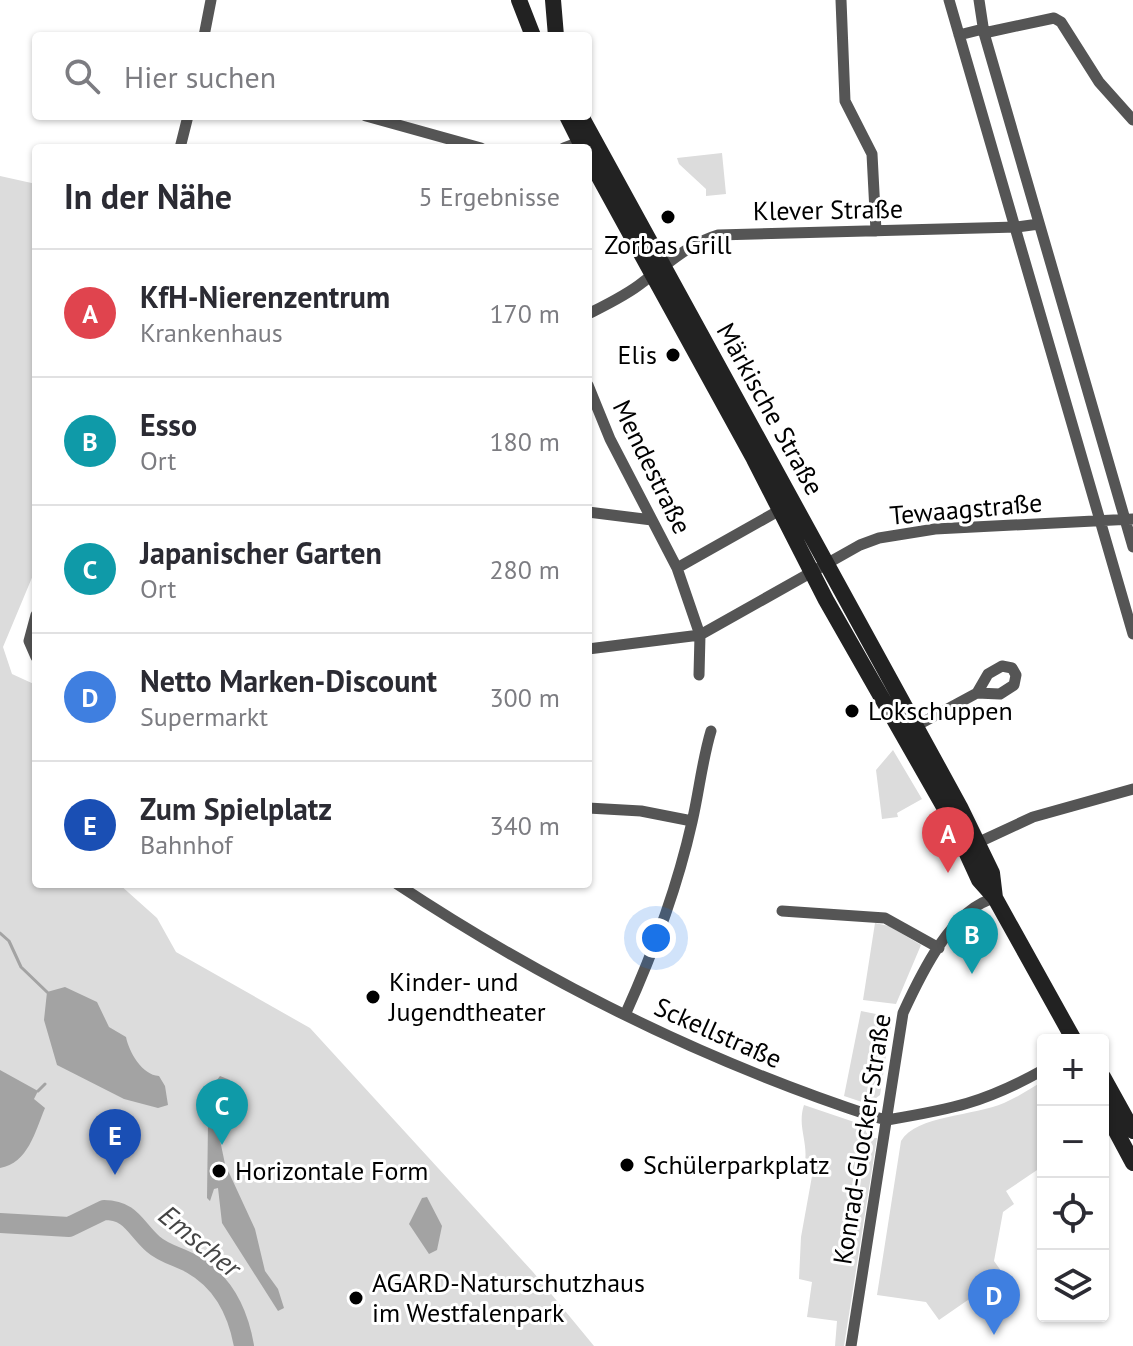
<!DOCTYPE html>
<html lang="de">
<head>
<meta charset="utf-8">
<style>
  body { margin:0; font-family:"PT Sans",sans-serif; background:#f7f7f7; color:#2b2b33 }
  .controls { position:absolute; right:24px; bottom:24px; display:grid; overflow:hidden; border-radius:8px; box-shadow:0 2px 6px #0004 }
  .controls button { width:72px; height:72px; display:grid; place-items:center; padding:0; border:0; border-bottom:2px solid #e1e1e2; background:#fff; color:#2b2b33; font:40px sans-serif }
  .you { position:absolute; left:656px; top:938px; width:28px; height:28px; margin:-20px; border:6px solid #fff; border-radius:50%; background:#1a73e8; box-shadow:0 0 0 12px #1a73e833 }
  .badge { display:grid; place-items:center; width:52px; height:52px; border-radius:50%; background:#0f766e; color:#fff; font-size:26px; font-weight:700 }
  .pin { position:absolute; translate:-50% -66px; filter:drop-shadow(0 2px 4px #0008) }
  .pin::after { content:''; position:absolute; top:42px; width:28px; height:24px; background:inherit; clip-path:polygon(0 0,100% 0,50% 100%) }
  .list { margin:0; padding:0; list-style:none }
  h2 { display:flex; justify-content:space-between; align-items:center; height:104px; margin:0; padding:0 32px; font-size:34px }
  h2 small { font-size:26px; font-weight:400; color:#7c7c81 }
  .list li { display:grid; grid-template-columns:52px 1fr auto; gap:24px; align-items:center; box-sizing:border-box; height:128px; padding:0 32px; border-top:2px solid #e1e1e2 }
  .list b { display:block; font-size:30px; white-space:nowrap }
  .list p { margin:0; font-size:26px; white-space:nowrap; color:#7c7c81 }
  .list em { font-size:26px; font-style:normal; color:#7c7c81 }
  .icon { flex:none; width:44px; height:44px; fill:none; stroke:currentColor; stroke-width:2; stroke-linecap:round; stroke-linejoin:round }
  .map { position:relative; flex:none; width:1133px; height:1346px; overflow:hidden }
  .search { position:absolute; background:#fff; box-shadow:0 2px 6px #0004; left:32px; top:32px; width:560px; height:88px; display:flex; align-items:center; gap:20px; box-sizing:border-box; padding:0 28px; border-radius:8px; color:#7c7c81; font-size:30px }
  .panel { position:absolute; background:#fff; box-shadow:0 2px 6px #0004; left:32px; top:144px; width:560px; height:744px; border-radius:8px }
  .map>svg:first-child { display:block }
</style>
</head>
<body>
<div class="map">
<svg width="1133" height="1346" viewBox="0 0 1133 1346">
  <rect width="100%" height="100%" fill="#fff"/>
  <path fill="#dcdcdc" d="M722,153L726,194L706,196V189L679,164L677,158Z
    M0,176L36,184V568L3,647L12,674L36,685V884H119L157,918L176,952L310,1028L533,1272L594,1346H0Z
    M893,750L922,799L897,813L898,817L882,819L876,770Z
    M875,923L889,926L921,945L896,1004L863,1000Z
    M861,1011L881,1015L891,1024L880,1095L868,1104L844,1096Z
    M1043,1081V1166L1006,1191L1014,1204L1003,1212L994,1261L1004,1275L939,1320L926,1302L877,1295L901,1141C916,1115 975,1116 1004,1103C1018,1097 1030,1089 1043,1081Z
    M804,1105L863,1125L869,1138H877L844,1346H835L837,1321L807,1317L812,1282L799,1279L801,1237L814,1165L805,1162C808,1141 797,1126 804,1105Z"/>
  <path fill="#a3a3a3" d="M65,987L97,1002L109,1027L126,1037C129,1052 142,1075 159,1076L165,1086L168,1105L158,1108L124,1099L57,1065L44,1020L47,992Z
    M0,1070L38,1091L34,1099L45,1108C35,1132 28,1163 0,1168Z
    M220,1076L230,1080L231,1096L214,1111L225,1164L255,1229L265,1271L278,1289L284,1308L278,1311L222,1223L218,1188L214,1189L210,1201L207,1198L208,1123L200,1102Z
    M427,1197L442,1226L437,1250L429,1254L409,1224L422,1198Z"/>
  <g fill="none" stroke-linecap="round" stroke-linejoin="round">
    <path stroke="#a3a3a3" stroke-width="3" d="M0,933L9,941L21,967L47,992
      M38,1091L45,1084"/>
    <path stroke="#a3a3a3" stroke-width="20" d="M0,1223L69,1227L104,1210C131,1210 135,1228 153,1244C164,1254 180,1257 192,1264C224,1282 238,1312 244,1346"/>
    <path stroke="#555" stroke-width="11" d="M841,0L845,101L872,154L876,231
      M949,0L1133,634
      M979,0L984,33L1133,547
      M984,33L1054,18L1061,22L1099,82L1133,120
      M959,35L983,29
      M204,36L211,0
      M366,116L481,148
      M180,148L188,116
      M564,148L580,142
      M588,314C606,305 627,295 643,282C668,264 688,244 718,235L1017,227L1039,224
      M588,385L610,439L677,568L700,635L699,675
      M588,512L652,520
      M677,568L780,510
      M36,615L29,641L36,657
      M588,649L700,635L860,545L879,538L935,529L1133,519
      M916,726L977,693L988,674L1002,666L1012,668L1016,675L1014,685L1000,694L977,693
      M588,808L641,811L692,821
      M977,843L1033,817L1133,789
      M397,884C545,982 707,1062 875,1117L887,1120C952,1109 984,1103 1043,1070
      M782,911L885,918L939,948
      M625,1015C653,953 677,889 692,822C699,792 702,761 711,731
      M851,1346L903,1013C920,976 952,908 995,898"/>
    <path stroke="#222" stroke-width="16" d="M519,0L533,36
      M553,0L556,36
      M567,116L583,148
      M581,116L960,807L992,873L995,898
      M588,157L754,459L826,600L952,821L979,880L995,898L1074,1040
      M1103,1077L1133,1131
      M1103,1107L1133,1163"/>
  </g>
  <g fill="#000" stroke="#fff" stroke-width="3">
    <circle cx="668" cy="217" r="8"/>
    <circle cx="673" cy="355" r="8"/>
    <circle cx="852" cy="711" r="8"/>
    <circle cx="373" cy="997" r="8"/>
    <circle cx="627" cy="1165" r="8"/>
    <circle cx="219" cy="1171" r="8"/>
    <circle cx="356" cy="1298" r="8"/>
  </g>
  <g text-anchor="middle" stroke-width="6" stroke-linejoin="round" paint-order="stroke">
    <g font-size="26" fill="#000" stroke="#fff">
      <text transform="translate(828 210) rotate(-1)" y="9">Klever Straße</text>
      <text transform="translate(770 409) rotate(61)" y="9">Märkische Straße</text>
      <text transform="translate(652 467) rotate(64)" y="9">Mendestraße</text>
      <text transform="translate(966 509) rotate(-5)" y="9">Tewaagstraße</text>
      <text transform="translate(718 1033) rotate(24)" y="9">Sckellstraße</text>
      <text transform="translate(862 1139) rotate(-81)" y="9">Konrad-Glocker-Straße</text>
    </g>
    <g font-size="26" fill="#000" stroke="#fff" text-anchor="start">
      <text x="668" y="254" text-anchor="middle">Zorbas Grill</text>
      <text x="657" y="364" text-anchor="end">Elis</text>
      <text x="868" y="720">Lokschuppen</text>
      <text x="389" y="991">Kinder- und<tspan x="389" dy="30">Jugendtheater</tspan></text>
      <text x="643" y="1174">Schülerparkplatz</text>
      <text x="235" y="1180">Horizontale Form</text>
      <text x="372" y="1292">AGARD-Naturschutzhaus<tspan x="372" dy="30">im Westfalenpark</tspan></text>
    </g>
    <g font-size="28" font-style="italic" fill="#444" stroke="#fff">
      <text transform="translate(200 1241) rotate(39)" y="10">Emscher</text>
    </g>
  </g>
</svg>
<div class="controls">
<button>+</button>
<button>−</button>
<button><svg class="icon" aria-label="locate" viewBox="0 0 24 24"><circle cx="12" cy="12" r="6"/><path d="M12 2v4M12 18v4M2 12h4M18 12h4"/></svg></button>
<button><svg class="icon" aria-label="layers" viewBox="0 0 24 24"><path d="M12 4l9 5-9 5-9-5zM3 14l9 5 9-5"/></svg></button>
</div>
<div class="you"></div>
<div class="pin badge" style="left:948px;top:873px;background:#e0444e">A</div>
<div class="pin badge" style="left:972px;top:974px;background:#0f9aa8">B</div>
<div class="pin badge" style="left:222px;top:1145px;background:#0f9aa8">C</div>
<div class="pin badge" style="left:994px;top:1335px;background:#3f7fe0">D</div>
<div class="pin badge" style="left:115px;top:1175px;background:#1a4fb4">E</div>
<div class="search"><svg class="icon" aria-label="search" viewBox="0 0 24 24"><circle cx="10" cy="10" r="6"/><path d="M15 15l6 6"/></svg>Hier suchen</div>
<section class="panel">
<h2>In der Nähe<small>5 Ergebnisse</small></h2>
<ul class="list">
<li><span class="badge" style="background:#e0444e">A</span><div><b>KfH-Nierenzentrum</b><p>Krankenhaus</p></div><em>170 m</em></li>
<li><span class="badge" style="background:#0f9aa8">B</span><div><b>Esso</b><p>Ort</p></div><em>180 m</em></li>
<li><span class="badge" style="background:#0f9aa8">C</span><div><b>Japanischer Garten</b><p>Ort</p></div><em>280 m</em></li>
<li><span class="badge" style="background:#3f7fe0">D</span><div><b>Netto Marken-Discount</b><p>Supermarkt</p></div><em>300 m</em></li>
<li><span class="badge" style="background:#1a4fb4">E</span><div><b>Zum Spielplatz</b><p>Bahnhof</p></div><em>340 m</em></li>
</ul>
</section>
</div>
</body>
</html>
